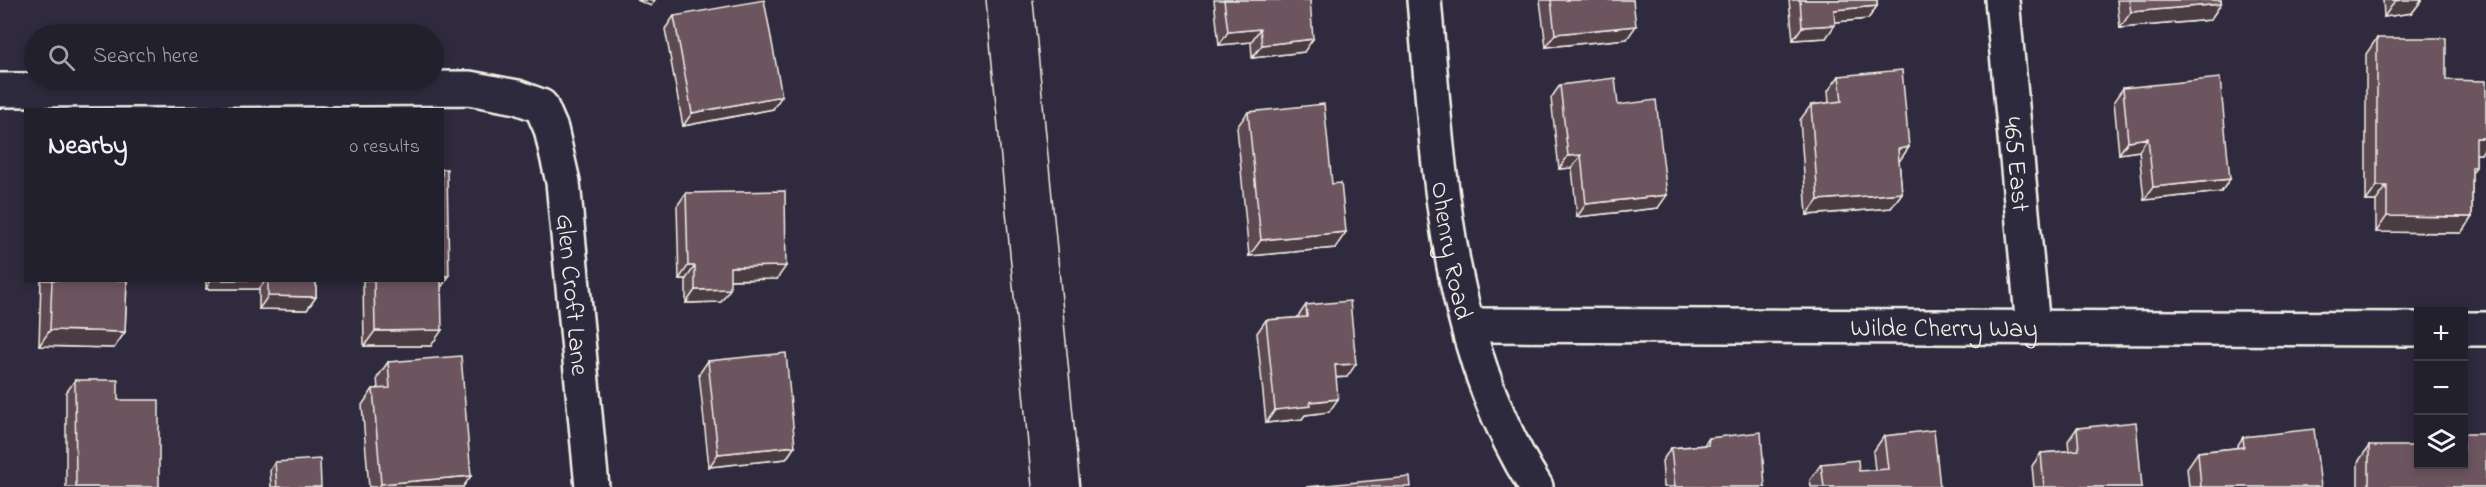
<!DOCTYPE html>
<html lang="en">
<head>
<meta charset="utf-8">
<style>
  body { margin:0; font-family:"Indie Flower",sans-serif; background:#2b2836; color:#f1f3f6 }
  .controls { position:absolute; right:18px; bottom:18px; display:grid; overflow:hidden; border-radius:0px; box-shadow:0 3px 9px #0003 }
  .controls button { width:54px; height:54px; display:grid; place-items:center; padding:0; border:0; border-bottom:2px solid #403e4a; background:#23202e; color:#f1f3f6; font:30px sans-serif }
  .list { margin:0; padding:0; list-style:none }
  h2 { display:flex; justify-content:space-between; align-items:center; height:78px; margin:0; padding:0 24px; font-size:26px }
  h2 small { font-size:20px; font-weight:400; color:#a3a3aa }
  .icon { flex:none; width:33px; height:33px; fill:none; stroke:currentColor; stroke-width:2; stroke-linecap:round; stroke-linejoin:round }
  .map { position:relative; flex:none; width:2486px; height:487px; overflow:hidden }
  .search { position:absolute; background:#23202e; box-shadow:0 3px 9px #0003; left:24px; top:24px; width:420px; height:66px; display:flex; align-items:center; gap:15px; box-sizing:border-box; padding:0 21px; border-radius:33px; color:#a3a3aa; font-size:22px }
  .panel { position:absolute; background:#23202e; box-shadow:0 3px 9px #0003; left:24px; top:108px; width:420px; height:174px; border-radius:0px }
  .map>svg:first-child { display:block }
</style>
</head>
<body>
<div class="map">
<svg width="2486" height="487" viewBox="0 0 2486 487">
  <rect width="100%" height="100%" fill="#2f2a3d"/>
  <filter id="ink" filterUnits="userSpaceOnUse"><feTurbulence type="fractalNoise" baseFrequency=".0167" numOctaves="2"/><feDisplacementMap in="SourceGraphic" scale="12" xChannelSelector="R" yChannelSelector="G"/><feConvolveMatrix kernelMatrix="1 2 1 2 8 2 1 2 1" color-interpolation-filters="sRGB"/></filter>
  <g filter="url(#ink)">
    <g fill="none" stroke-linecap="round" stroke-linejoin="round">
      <g stroke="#f4f1e8" stroke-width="38">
        <g id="street">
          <path id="s1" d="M1424,0C1439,164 1444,343 1536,487"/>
          <path id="s2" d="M2002,0L2033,328"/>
          <path id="s3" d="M0,90L469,88L517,97L541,106L551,129L563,182L592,487"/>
          <path id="s4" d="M1468,325L2418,329"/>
          <path d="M2464,329H2486"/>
        </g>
      </g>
      <use href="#street" stroke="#2f2a3d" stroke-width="33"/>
      <path stroke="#f4f1e8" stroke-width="1.5" d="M986,0L1032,487
        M1033,0L1080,487"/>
    </g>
    <path fill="#5d4852" stroke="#f4f1e8" stroke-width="1.5" d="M1214,0H1310L1304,52L1252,58L1251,42L1219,45Z
      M1540,0H1633L1627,39L1546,47Z
      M1789,0H1877V6L1868,19L1835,22L1826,38L1793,40Z
      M2117,0H2221V4L2210,20L2120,28Z
      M2383,0H2422L2412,13L2384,17Z
      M674,16L773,109L683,126L665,29Z
      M2377,38L2446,80L2481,154H2476V167L2472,173V217L2461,233L2376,232V201H2366V54Z
      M1839,76L1909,147L1899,161L1902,193L1891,208L1807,215L1800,120L1811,105L1829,103L1828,91Z
      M1560,85L1618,105L1658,208L1577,217L1572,168L1559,169L1551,98Z
      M2123,88L2230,179L2221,192L2144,200L2139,151L2119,154L2114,101Z
      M1248,112L1332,184L1335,248L1249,256L1237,127Z
      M686,193L777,279L730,280L721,302L686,303V279H679L677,206Z
      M449,276L441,287L431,346H364L363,280H442Z
      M41,280H127L125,332L114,348L39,346Z
      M206,280H316V297L307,310L259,309V289H206Z
      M1306,305L1347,377L1336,378L1329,412L1305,415L1302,419L1266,423L1257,333L1266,320L1297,318Z
      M708,361L795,446L786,459L709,467L699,374Z
      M388,362L463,487H369L362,405L373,389H378L377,378Z
      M75,380L118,400L159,487H66V393Z
      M2077,428L2142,487H2034L2032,466L2041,453L2069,451L2068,441Z
      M1884,436L1940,487H1811L1810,480L1821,464L1859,471L1875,470L1873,452Z
      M2243,437L2321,487H2189L2187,468L2198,452L2236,448Z
      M1709,438L1765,487H1664L1662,461L1671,448L1704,445Z
      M2369,446L2418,465L2486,487H2358V462Z
      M275,462L321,487H271L270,470Z"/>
    <path fill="#4c3b42" stroke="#f4f1e8" stroke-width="1.5" d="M637,0H655L651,6Z
      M2402,0H2422L2412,13L2384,17L2395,1Z
      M2221,4L2210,20L2120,28L2131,12Z
      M1877,6L1868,19L1825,23L1834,10Z
      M1835,25L1826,38L1793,40L1802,27Z
      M1636,26L1627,39L1546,47L1555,34Z
      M1260,29L1251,42L1219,45L1228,32Z
      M1313,39L1304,52L1252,58L1262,45Z
      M782,96L773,109L683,126L692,113Z
      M2148,138L2139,151L2119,154L2128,141Z
      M2476,138H2486V146L2481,154H2465Z
      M1909,147L1898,163V149Z
      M1581,155L1572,168L1559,169L1568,156Z
      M2230,179L2221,192L2144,200L2153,187Z
      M2377,186H2387L2376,201H2366Z
      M1902,193L1891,208L1807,215L1818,200Z
      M1667,195L1658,208L1577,217L1586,204Z
      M2387,216L2472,217L2461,233L2376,232Z
      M1346,232L1335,248L1249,256L1261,240Z
      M688,266H695L686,279H679Z
      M786,266L777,279L721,280L730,267Z
      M442,276H449L438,292V280H442Z
      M211,280H266L259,289H206Z
      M730,289L721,302L686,303L695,290Z
      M268,296L316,297L307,310L259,309Z
      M50,330L125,332L114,348L39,346Z
      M442,330L431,346H364L375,331Z
      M1356,364L1347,377L1326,378L1335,365Z
      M1338,399L1329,412L1305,415L1302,419L1266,423L1275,410L1310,402Z
      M795,446L786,459L709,467L718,454Z
      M471,476L463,487H379L381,484Z"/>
    <path fill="#6c545f" stroke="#f4f1e8" stroke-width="1.5" d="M764,0L782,96L692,113L674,16Z
      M1224,0H1310L1313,39L1262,45L1260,29L1228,32Z
      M1551,0H1633L1636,26L1555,34Z
      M1800,0H1877V6L1834,10L1835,25L1802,27Z
      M2129,0H2221V4L2131,12Z
      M2377,38H2446V80L2486,81V138H2476V167H2472V217L2387,216V186H2377Z
      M1902,70L1909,147L1898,149L1902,193L1818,200L1811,105L1842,101L1839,76Z
      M1615,78L1618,105L1656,100L1667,195L1586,204L1581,155L1568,156L1560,85Z
      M2220,78L2230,179L2153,187L2148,138L2128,141L2123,88Z
      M1324,104L1332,184L1341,183L1346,232L1261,240L1248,112Z
      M442,169H447L449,276H442Z
      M785,191L786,266L730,267V289L695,290V266H688L686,193Z
      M52,280H127L125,332L50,330Z
      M268,280H316V297L268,296Z
      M374,280H441L442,330L375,331Z
      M1350,301L1356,364L1335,365L1338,399L1310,402L1311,406L1275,410L1266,320L1307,317L1306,305Z
      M786,353L795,446L718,454L708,361Z
      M461,356L471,476L381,484L373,389L390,388L388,362Z
      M75,380H118V400H159V487H76Z
      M2136,422L2142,487H2044L2041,453L2079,450L2077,428Z
      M2314,429L2321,487H2201L2198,452L2244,447L2243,437Z
      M1934,430L1940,487H1824L1821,464L1858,460L1859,471L1888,469L1884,436Z
      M1761,432L1765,487H1675L1671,448L1708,445L1709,438Z
      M2463,434H2486V487H2369V446H2418V465H2463Z
      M320,459L321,487H277L275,462Z
      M1410,477L1411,487H1306Z"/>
  </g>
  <g text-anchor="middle" stroke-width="4.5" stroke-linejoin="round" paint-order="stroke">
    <g font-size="26" fill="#f4f1e8" stroke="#2f2a3d">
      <text dy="9" stroke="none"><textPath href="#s2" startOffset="165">465 East</textPath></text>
      <text dy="9" stroke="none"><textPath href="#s1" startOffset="252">Ohenry Road</textPath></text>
      <text dy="9" stroke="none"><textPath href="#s3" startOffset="736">Glen Croft Lane</textPath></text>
      <text dy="9" stroke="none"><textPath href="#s4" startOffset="476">Wilde Cherry Way</textPath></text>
    </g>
  </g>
</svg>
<div class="controls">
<button>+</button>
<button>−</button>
<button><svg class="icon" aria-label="layers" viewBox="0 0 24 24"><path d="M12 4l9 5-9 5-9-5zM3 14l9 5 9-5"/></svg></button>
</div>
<div class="search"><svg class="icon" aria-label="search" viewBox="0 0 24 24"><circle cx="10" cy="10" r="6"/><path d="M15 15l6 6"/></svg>Search here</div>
<section class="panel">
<h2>Nearby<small>0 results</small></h2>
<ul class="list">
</ul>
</section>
</div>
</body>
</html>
